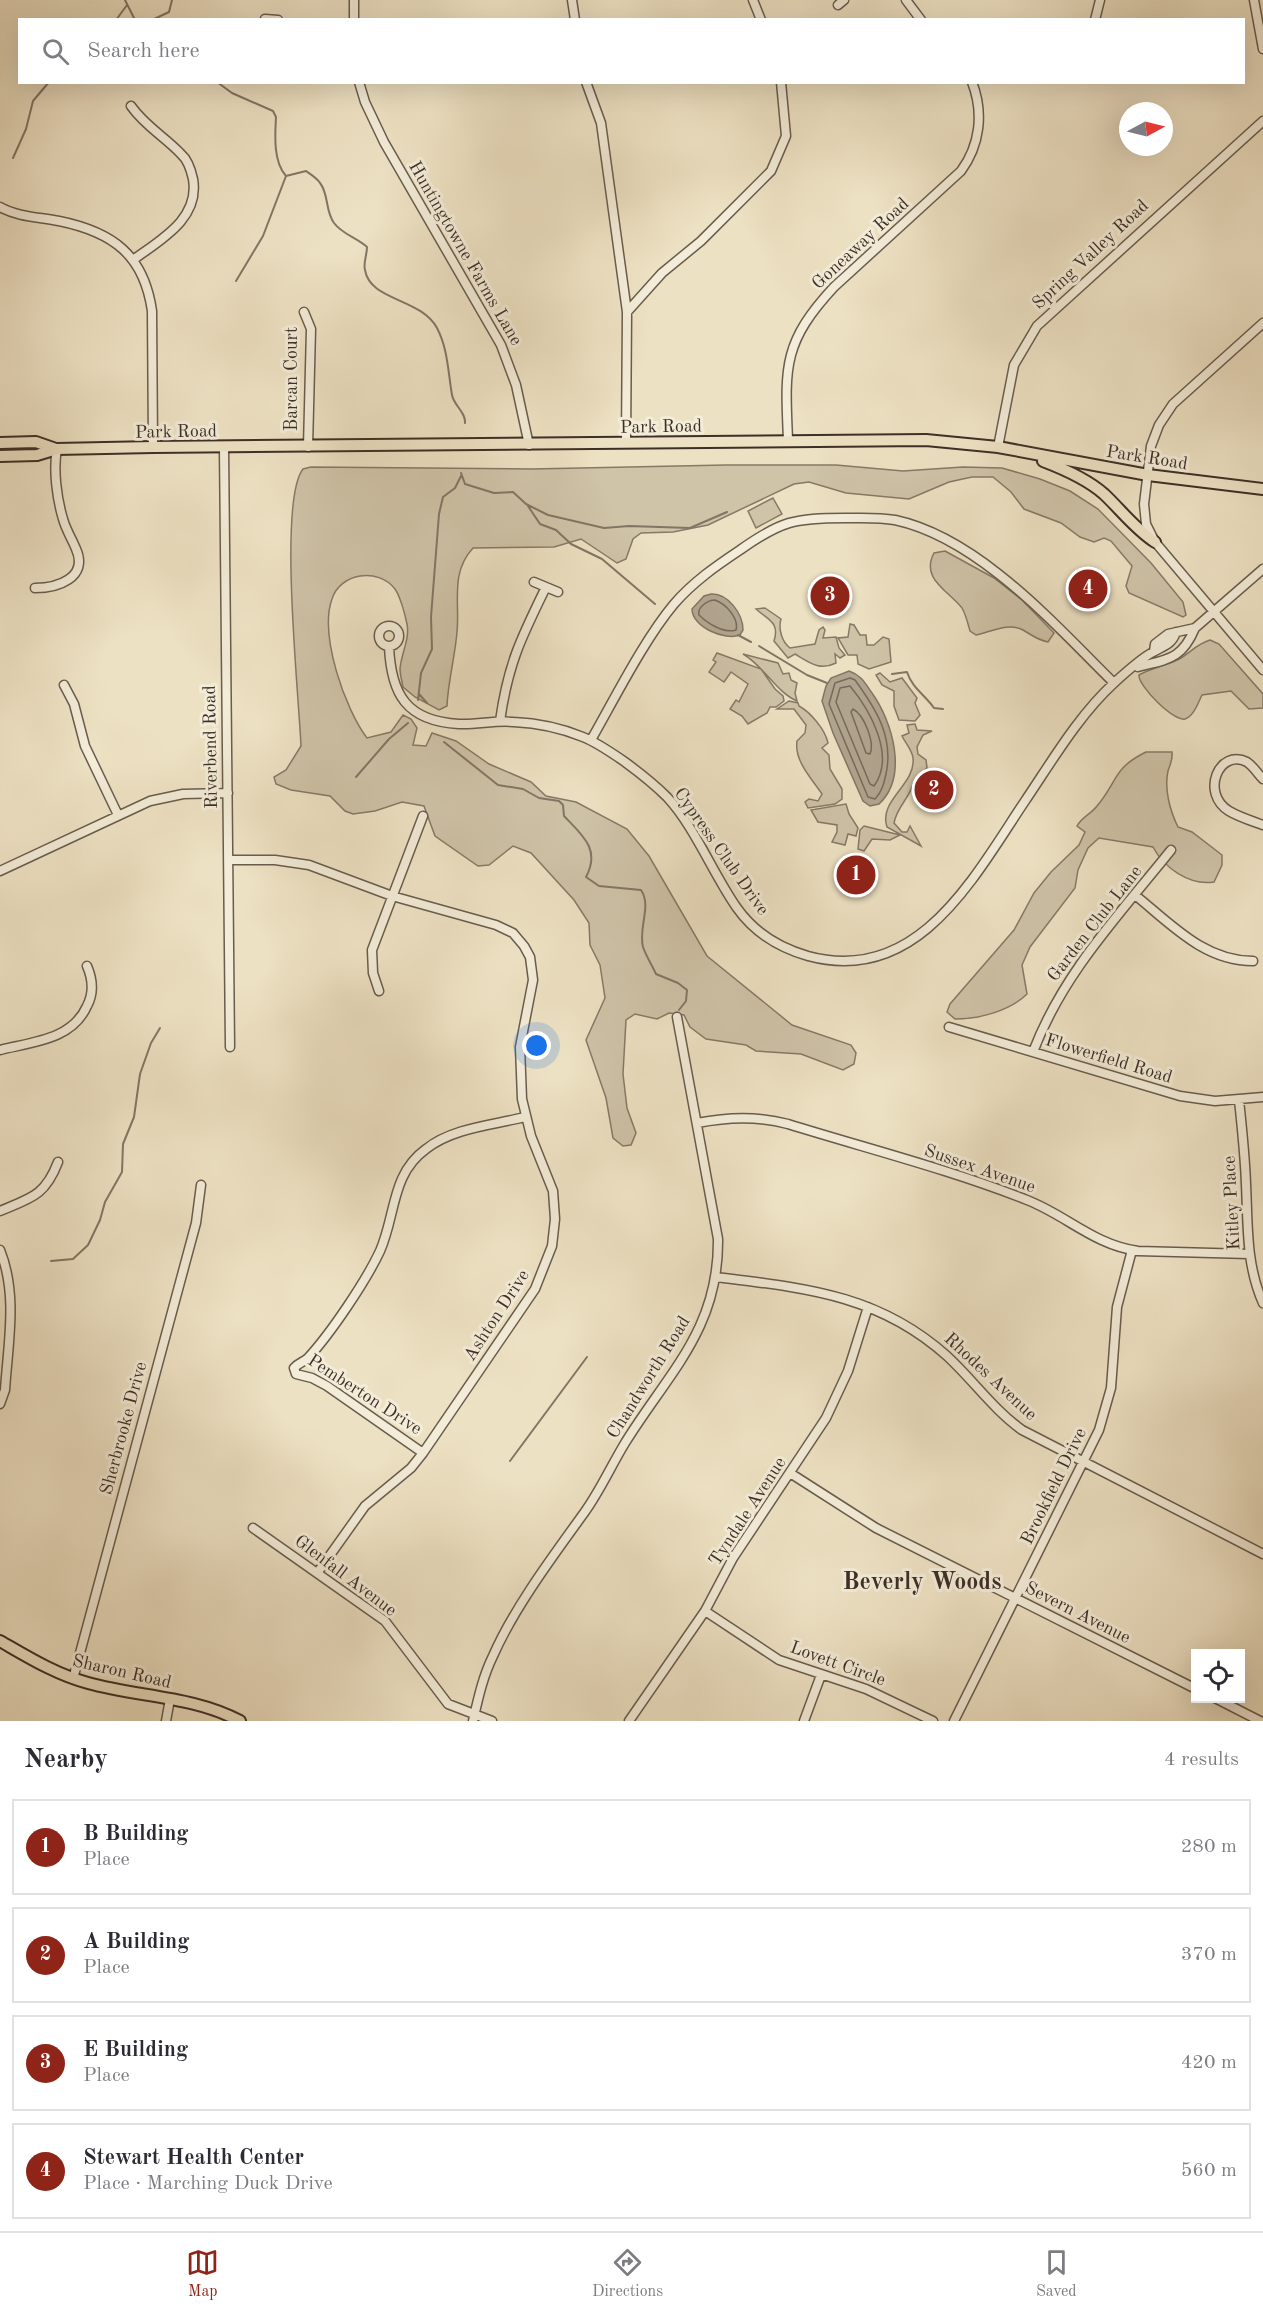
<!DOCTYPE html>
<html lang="en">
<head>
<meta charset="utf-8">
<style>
  body { margin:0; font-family:"Old Standard TT",serif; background:#f7f7f7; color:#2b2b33 }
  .controls { position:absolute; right:18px; bottom:18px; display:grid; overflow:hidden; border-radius:0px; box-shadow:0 6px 24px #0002 }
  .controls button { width:54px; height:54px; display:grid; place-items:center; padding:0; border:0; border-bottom:2px solid #e1e1e2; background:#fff; color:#2b2b33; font:30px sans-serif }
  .compass { position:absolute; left:1119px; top:102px; width:54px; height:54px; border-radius:50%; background:#fff; box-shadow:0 6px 24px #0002; rotate:83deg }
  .you { position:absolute; left:537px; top:1046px; width:21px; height:21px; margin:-15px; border:4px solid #fff; border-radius:50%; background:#1a73e8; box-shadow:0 0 0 9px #1a73e833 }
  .badge { display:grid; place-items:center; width:39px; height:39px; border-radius:50%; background:#8f2418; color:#fff; font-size:20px; font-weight:700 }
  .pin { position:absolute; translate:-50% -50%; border:3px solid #fff; box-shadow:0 2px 6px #0006 }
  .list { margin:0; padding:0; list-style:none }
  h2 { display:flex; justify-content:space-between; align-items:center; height:78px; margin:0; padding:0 24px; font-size:26px }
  h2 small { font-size:20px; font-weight:400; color:#7c7c81 }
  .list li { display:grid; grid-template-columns:39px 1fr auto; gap:18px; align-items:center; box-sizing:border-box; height:96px; margin:0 12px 12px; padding:0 12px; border:2px solid #e1e1e2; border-radius:0px }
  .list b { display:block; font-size:22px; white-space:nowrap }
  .list p { margin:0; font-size:20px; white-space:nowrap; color:#7c7c81 }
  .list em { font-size:20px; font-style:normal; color:#7c7c81 }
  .icon { flex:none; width:33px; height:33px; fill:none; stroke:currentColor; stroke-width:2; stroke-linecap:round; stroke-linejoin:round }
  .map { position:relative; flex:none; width:1263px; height:1721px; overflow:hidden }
  .search { position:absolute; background:#fff; box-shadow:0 6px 24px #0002; left:18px; right:18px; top:18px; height:66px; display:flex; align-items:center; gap:15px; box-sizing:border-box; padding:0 21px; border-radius:0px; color:#7c7c81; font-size:22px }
  .sheet { height:510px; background:#fff }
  nav { display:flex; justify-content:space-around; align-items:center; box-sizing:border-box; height:84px; border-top:2px solid #e1e1e2; background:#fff; font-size:16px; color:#7c7c81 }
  nav a { display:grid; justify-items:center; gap:3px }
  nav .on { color:#8f2418 }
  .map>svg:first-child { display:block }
</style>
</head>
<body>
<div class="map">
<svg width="1263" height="1721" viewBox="0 0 1263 1721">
  <rect width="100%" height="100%" fill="#ede1c3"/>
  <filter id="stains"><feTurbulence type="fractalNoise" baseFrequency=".00333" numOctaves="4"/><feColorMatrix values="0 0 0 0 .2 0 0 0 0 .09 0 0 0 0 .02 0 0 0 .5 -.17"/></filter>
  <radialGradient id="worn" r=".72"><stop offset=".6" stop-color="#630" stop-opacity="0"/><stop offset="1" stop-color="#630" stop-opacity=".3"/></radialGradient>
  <path fill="#cfc3a8" stroke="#867968" stroke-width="1.5" d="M726,465H836L903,471L963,467L1002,468L1040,479L1070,491L1098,509L1151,563L1183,602L1186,615L1183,617L1129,593L1126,586L1132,566L1111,541L1104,538L1094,542L1080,537L1061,523L1024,509L1011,492L993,477H972L949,482L909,499L846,493L809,482L794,484L708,525L673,532L641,533L633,539L626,559L617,563L581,539L554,547L473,548C450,573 460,602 457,632C455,657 448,681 447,706L439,710L415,697L403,687C402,681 400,675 400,669C401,654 410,639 407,624C405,614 400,596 395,589C378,567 340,573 332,599C319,635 345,709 367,738L391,732L403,715L411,719L417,728L413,745L426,746L432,733L456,741L489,764L531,782L546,796L576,802L627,829L649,856L707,956L792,1025L851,1045L856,1053L854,1064L843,1070L801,1054L756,1051L746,1045L706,1039L690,1027L684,1015L669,1013L657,1019L635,1014L626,1020L623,1074L627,1108L636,1133L631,1145L623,1146L613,1138L606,1098L586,1040L605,998L600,965L590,945L589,923L574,900L531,853L513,846L489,865L478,866L435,836L424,806L402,802L375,811L353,814L345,811L330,796L291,790L276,784L274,777L286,770L301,746C299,696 278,501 303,469L311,467L532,469Z
    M773,498L782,514L756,528L748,511Z
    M945,551L994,578L1022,600L1054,633L1048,642C1037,640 1032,635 1023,630C1008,622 991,632 976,635L970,631C968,624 966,615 962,608C949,591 920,579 934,553Z
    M765,608L781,619C778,629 782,642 790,648L815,644L819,630L823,627L825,630L823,638L836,637L839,648L845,655L840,658L835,654L836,663C820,671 810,663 795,654L788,658L774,641C780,622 768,620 756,609Z
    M850,624L854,625L860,635H866L867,645H874L883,637L889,639L891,662L869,669L858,664L857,655H848L838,638L848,637Z
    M1210,640L1219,644L1263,694V708L1249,709L1231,691L1202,695C1198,703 1194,716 1185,719C1174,722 1138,686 1139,675C1153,667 1167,666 1181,658C1192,651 1197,644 1210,640Z
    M717,653L761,669L775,689L783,696L784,701L776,707H770L767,713L748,724L742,716L730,709L736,700L739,702L748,684L731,672L724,682L709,672L716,662L713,660Z
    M743,654L778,663L783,674L789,673L791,680L797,683L795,693L797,701C776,692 764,666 743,654Z
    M880,673L890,682L902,678L917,698L915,703L920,715L915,721L899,720L894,706V691L882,685L876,675Z
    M789,701L798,703L799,706C810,712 825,729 828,743L822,748L829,755L830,769L842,789V799L835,804L808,808L805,802L809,799L818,801L822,794C812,779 794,761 797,741L805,733L806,725L794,709H777Z
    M915,724L917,730L932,731L923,735L917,747L918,754L926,760L927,768L914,781C911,797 897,806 894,823L902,832H907L910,826L921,846L887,827C878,800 916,785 913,758C912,750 906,744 902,736L909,733L907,725Z
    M1146,752H1172C1173,760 1170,764 1168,771C1164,789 1170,811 1178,827L1192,832L1222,855V865L1214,882C1190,886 1164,868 1153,847L1099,838L1088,848L1078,870L1075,888L1030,947L1022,965L1027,994C1010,1011 979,1019 955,1019L947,1012L950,1004L1014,930L1034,893L1051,872L1079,845L1085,832L1077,826C1082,817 1091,814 1097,806C1118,781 1113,768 1146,752Z
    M846,804L849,814L858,828L856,836L848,834L845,845L832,842L837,832V825L818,822L811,810Z
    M864,826L900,835L890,840L872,839L864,851L858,849L860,830Z"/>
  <path fill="#b1a48e" stroke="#837565" stroke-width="1.5" d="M711,594C728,593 743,614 743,630L740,635C725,641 692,627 692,609L704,596Z
    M849,671C861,675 865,683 872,693C892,721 909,776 879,804L870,806L863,801L833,733L822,701L826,686L831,678Z"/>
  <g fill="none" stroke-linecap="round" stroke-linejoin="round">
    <path stroke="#776a5a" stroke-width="1.5" d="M715,600C726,604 739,618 736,630C724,634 707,623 699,615C697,607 708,600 715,600Z
      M850,678L855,680C876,709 894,737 886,774C884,783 882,792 875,799L868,797L829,704L835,683Z
      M850,686C870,710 896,756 874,786L870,784L836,702L840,688Z
      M853,709C864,715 875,742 870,754L866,753L851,712Z"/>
    <path stroke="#837565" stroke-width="2" d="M125,0L135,20
      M116,20L127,5
      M152,20L169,12L172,0
      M217,82L232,93L273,111L276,117C275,134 273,162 286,176
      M13,158L26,129L33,101L49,82
      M286,176L306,171C310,174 317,178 320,183C329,194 325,211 334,223C342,234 357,238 367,247C367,255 363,263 365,270C370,301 421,298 437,328C448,349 448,372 452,395C454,406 466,412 465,423
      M236,281L263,236L286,176
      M461,473L465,484L494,493L513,492L526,504L548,515L604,528L629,526L690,528L727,512
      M528,506L540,524L556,530L571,544L602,559L655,604
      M738,635L751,642
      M759,646L807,675L827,683
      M892,674L907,672C912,688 925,695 934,708L943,709
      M419,694L427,703
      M418,700L421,673L432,649L431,617L439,514L443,497L455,488L461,476
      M444,742L498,785L523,789L539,798L559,801L563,805L564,816C582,835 601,849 586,877L599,886L641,890C652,906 638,928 643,947C646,956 652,965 656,974L678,983L687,990L686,1001L679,1010
      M356,777L389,739L408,723
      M51,1261L73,1259L88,1245L100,1220L105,1202L122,1172L123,1144L134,1117L140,1074L151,1043L160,1028
      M510,1461L587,1357"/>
    <g stroke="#695c4e" stroke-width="11">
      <path id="minor" d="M572,0L575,20
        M753,0L761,20
        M906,0L921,20
        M1254,0L1263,49
        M838,5L844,0
        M265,19L278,20
        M354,20V0
        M1095,20L1100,0
        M359,82L365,102L384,142L501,345L516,385L529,445
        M586,82L601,123L627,312L662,273L701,241L771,171L786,136L781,82
        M131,106C145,126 165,137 181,154C188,160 191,170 193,179C200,219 160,240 133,260
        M0,207C18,217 39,217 59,221C113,232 144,255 152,311L153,447
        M304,312L311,329L308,447
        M1263,323L1173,404L1159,425L1151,446L1144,504L1146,524L1155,542L1263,670
        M788,440C785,368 782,343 834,287L961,171C980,145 984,113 972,82
        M626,442L627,312
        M224,447L230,1047
        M998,447L1014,365L1037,326L1263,121
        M534,582L558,592
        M35,588C57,588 89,578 76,549C72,539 66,530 63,519C57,499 53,470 57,449
        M379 636a10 10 0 1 1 20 0a10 10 0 1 1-20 0Z
        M389,646C391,694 406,721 459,724C477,725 496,720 514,722C537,723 561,728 583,737C598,743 612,753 625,762C640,773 654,784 667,797C695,827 713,874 737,908C754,932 780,948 808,956C918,986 974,877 1025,801C1052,761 1079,715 1114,683C1125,673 1140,659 1153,652C1163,646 1172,645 1176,632
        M1154,651L1155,644L1168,634L1195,628L1263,569
        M1138,667C1169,659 1182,659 1195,628
        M64,685L74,704L85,746L118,815
        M500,721C508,664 521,638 546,587
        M591,740C615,698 644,640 674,604C693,582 716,566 740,550C781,521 794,518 845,518C861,518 878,517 895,520C979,538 1055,625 1114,683
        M1263,779C1258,774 1253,766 1247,762C1219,748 1200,793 1229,811C1239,817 1252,821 1263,825
        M228,860H275L309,865L392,896L496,925L513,933L524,946L530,957L533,980L520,1047L522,1099L531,1136L553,1191L555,1219L552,1246L535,1289L423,1453L411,1468L365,1506L318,1572
        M0,871L150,801L183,794L228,793
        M1135,895C1171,924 1204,961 1253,961
        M379,991L373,973L372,950L423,816
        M949,1027L1180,1096L1215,1101L1263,1097
        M0,1050C32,1042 72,1040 87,1006C94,993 93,980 87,966
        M1033,1052C1063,973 1119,915 1171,850
        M1239,1100C1242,1128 1245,1156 1246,1184C1248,1225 1246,1265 1263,1303
        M697,1123C729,1117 756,1116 788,1124C865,1148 952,1170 1027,1200C1066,1215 1094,1245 1138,1251L1249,1254
        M0,1211C31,1198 45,1196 58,1162
        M0,1250C18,1295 8,1343 5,1390L0,1404
        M716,1277C804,1288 878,1294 947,1356C973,1380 993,1409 1022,1430L1263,1554
        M423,1453L327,1386L312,1378L296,1374L294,1368C298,1363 304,1362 308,1358C331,1333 366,1281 380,1251C396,1215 391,1174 426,1149C452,1128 493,1125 525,1117
        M790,1473L876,1528L1196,1689
        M253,1528L385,1621L448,1704L492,1721
        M705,1611L779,1660L866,1689L933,1721
        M73,1679L196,1223L201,1185
        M1215,1698L1260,1721
        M166,1721L170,1699
        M473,1721C478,1699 483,1676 493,1656C514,1608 553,1556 584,1513C600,1491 611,1466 625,1443C669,1372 719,1329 718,1239L677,1017
        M629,1721L705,1611L733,1558L826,1418L848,1371L868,1307
        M804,1721L821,1675
        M954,1721L1099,1430L1111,1388L1117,1307L1132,1250"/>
    </g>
    <g stroke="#3d2f27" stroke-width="14">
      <path id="major" d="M0,443L36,442L56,449
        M0,456L37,455L57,449L153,447L926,440L998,447L1148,475L1263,489
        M1043,461C1064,469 1087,479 1104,494C1121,510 1135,529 1155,542
        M0,1641C28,1657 55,1674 88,1683C138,1697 193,1696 240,1721"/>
    </g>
    <use href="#minor" stroke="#f3ecd8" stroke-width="8"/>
    <use href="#major" stroke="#ede1c3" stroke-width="10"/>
  </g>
  <g text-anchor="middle" stroke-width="6" stroke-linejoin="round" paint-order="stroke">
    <g font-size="18" fill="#3d2f27" stroke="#f3ecd8">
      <text transform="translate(860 243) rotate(-43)" y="6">Goneaway Road</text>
      <text transform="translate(466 253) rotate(60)" y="6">Huntingtowne Farms Lane</text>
      <text transform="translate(1090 254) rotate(-43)" y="6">Spring Valley Road</text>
      <text transform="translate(291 379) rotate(-90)" y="6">Barcan Court</text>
      <text transform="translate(661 426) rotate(-1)" y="6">Park Road</text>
      <text transform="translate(176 431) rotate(-1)" y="6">Park Road</text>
      <text transform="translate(1147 457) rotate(9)" y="6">Park Road</text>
      <text transform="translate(210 747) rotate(-91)" y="6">Riverbend Road</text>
      <text transform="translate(722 851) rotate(55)" y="6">Cypress Club Drive</text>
      <text transform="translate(1094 923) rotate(-52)" y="6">Garden Club Lane</text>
      <text transform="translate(1109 1058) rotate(17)" y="6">Flowerfield Road</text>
      <text transform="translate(980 1168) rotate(19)" y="6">Sussex Avenue</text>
      <text transform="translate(1231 1203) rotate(-93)" y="6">Kitley Place</text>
      <text transform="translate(496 1315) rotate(-57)" y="6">Ashton Drive</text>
      <text transform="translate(991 1376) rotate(43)" y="6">Rhodes Avenue</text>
      <text transform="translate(648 1377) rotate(-58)" y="6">Chandworth Road</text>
      <text transform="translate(365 1394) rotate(33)" y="6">Pemberton Drive</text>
      <text transform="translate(123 1428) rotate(-75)" y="6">Sherbrooke Drive</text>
      <text transform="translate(1053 1486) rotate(-64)" y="6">Brookfield Drive</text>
      <text transform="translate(747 1511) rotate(-57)" y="6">Tyndale Avenue</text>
      <text transform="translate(346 1575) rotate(37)" y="6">Glenfall Avenue</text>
      <text transform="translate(1078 1612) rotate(27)" y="6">Severn Avenue</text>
      <text transform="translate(838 1663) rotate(20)" y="6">Lovett Circle</text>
      <text transform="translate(122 1671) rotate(13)" y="6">Sharon Road</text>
    </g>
    <g font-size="24" font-weight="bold" fill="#3d2f27" stroke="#f3ecd8">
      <text x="922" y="1589">Beverly Woods</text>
    </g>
  </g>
  <rect width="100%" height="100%" filter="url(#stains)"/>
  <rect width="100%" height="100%" fill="url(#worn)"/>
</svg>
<div class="controls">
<button><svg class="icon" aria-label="locate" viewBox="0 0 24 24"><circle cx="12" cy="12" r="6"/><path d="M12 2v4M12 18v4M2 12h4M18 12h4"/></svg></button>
</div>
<svg class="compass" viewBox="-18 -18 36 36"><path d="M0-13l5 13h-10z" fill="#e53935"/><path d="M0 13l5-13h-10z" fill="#7c7c81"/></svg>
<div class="you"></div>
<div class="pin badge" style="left:856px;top:875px">1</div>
<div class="pin badge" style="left:934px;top:790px">2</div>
<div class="pin badge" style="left:830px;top:596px">3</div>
<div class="pin badge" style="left:1088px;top:589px">4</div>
<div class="search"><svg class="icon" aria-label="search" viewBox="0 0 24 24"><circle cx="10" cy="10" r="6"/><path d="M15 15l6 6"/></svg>Search here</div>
</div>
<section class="sheet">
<h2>Nearby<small>4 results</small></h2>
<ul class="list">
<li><span class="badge">1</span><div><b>B Building</b><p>Place</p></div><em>280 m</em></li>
<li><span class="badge">2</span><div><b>A Building</b><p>Place</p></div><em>370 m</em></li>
<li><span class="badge">3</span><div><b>E Building</b><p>Place</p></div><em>420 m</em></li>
<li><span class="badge">4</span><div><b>Stewart Health Center</b><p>Place · Marching Duck Drive</p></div><em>560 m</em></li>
</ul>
</section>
<nav>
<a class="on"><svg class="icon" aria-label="map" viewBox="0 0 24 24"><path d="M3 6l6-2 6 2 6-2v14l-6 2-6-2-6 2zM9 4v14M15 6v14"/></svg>Map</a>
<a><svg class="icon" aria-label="directions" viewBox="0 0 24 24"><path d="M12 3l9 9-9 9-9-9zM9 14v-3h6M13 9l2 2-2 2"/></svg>Directions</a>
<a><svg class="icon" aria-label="saved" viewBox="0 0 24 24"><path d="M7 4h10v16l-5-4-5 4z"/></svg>Saved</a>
</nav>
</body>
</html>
